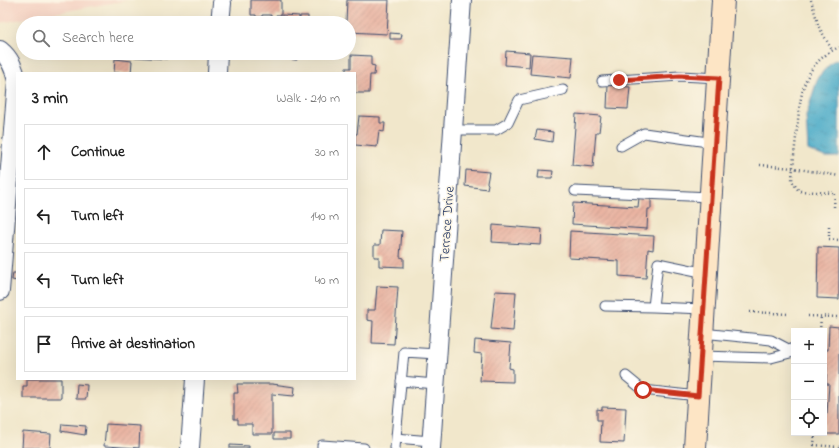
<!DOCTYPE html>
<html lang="en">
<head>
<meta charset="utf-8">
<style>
  body { margin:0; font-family:"Indie Flower",sans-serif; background:#f6f6f6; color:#222 }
  .controls { position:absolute; right:12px; bottom:12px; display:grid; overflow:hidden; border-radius:0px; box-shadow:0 4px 16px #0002 }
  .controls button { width:36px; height:36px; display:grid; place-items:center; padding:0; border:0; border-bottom:1px solid #e0e0e0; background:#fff; color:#222; font:20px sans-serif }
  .stop { position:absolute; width:12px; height:12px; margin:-9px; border:3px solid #c8321e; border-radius:50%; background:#fff }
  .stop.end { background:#c8321e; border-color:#fff; box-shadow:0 1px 4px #0008 }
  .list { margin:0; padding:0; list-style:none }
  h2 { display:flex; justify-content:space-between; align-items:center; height:52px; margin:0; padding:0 16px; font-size:17px }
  h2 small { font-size:13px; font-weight:400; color:#767676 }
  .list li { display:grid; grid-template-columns:26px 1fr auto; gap:12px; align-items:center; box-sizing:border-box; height:56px; margin:0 8px 8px; padding:0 8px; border:1px solid #e0e0e0; border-radius:0px }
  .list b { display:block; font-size:15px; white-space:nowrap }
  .list em { font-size:13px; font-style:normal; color:#767676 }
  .icon { flex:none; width:22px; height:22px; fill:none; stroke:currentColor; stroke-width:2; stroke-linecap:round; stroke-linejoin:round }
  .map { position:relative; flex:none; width:839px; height:448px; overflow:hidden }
  .search { position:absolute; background:#fff; box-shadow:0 4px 16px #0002; left:16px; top:16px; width:340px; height:44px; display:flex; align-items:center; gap:10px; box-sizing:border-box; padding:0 14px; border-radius:22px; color:#767676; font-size:15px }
  .panel { position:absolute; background:#fff; box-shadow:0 4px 16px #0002; left:16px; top:72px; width:340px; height:308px; border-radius:0px }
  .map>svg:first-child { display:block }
</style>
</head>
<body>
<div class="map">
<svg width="839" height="448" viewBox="0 0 839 448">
  <defs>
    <pattern id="water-ripples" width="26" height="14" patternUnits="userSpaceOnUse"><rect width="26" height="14" fill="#49aac8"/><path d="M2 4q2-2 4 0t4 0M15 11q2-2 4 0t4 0" fill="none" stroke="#3c8ba6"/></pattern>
    <pattern id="building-hatch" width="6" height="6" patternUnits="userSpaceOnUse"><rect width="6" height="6" fill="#e9b3a1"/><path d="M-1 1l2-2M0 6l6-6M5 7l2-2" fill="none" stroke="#c79a8d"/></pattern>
  </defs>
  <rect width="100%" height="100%" fill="#fcf5e5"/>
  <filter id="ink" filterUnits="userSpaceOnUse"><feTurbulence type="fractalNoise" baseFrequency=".025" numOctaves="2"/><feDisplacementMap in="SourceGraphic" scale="8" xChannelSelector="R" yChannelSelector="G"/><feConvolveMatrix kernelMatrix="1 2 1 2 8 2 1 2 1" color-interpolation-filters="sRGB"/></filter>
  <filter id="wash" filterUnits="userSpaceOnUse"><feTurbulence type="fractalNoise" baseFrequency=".012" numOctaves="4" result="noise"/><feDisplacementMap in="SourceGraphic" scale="16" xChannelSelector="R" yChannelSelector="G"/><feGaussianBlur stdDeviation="0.9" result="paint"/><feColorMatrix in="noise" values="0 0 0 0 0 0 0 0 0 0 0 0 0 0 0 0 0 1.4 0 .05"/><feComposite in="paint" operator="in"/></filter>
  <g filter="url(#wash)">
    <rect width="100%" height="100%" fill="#f1e7cb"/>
    <path fill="#f5d2c2" d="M0,0H128L0,23Z"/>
    <path fill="url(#water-ripples)" stroke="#326c93" d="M839,59V157H825L808,150L806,116L818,77L833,61Z"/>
    <g id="blocks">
      <path fill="url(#building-hatch)" d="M251,0H281V15H276V18L271,17V15H262V17H256V15H251Z
        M347,0H389L387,34L349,32V23H346Z
        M282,15L299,16V23H281Z
        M300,16H308V23H300Z
        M390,33L402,34L401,39H390Z
        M506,51L530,53L529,67L505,65Z
        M135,53H170L169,58L167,57V59L134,57Z
        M267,53H298L297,60L267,58Z
        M532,54L573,57L571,78L530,74Z
        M351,55L371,56V65L375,66L374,75H370L369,93H355V73H346V68H351Z
        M115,59L132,61L131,73H114Z
        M608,85L630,87L628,109L607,108Z
        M576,114L601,116L599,132H596L593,167L572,165Z
        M359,116L380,117V123H385L384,132L379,131L377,147L355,145V134H357Z
        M537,130L553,132L552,142L535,139Z
        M466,170L489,172L487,183L488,184L487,189L465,186Z
        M539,170L553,171L552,178H538Z
        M639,198L651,199V209H648L647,229L572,224L573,203L638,207Z
        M493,225L542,229L541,245L492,242Z
        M381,230L402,231L400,257L404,258V267L379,266V257H374V245H380Z
        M570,231L654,236L653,250L648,249L646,278L619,276V261L569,258Z
        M818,247L839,248V299L817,298Z
        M13,273H17V281L12,280Z
        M377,286L398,287L394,344L372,343L373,321L367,320V310H375Z
        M495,291L516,292L513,331L491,329Z
        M829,326L839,327V434H824V414H827L829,384H826L827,367L824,366V350H828Z
        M475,340L511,343L509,368L513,369V382L480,381L482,354L474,353Z
        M27,379H61V398H23V386H27Z
        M77,384L87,385L86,399H76Z
        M237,384H272L295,387L294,396L272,394V434H252V424H238V419H234V393H238Z
        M602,407L626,408L624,443L600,442L601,420H597V409L602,410Z
        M62,424L86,426L85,435L61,431Z
        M106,424L140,426L139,448L104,446Z
        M23,432L51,434L50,448H22Z
        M274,433H290V439H274Z
        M230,445L249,446V448H230Z"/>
    </g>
  </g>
  <g filter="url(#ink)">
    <use href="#blocks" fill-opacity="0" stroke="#3b4b6e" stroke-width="1"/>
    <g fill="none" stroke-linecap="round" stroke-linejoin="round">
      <g stroke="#3b4b6e" stroke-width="11">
        <path id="service" d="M602,81L680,76L719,78
          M453,130H496L508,123L519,100L563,90
          M621,146L644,133L715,143
          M575,191L711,197
          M605,306L653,307
          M704,309L653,307L658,263L706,273
          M702,333L771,340L794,352
          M701,356L771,358L794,352
          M626,376L643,390L698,396
          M401,381L435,384
          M396,438L431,441
          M322,448V445L364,448
          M395,448L404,352L437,354"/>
      </g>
      <g stroke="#3b4b6e" stroke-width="20">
        <path id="minor" d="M220,23L222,3
          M0,50C10,58 14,68 17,81
          M217,73L218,53
          M0,291L17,81
          M190,448L195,379
          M431,448L462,0"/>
      </g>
      <g stroke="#3b4b6e" stroke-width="24">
        <path id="secondary" d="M695,448L723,0"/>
      </g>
      <path stroke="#3b4b6e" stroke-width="2.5" stroke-dasharray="1 3" stroke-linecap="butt" d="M811,0L819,27L832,50
        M760,165L793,168L839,176
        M834,207L835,193L799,191L792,181C793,163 795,146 797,129C801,93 802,65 839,47
        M829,227V239L839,240
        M750,312L789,314
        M808,316L839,317
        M820,331L821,316
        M815,433L814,445L839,447"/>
      <use href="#service" stroke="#fff" stroke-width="9"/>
      <use href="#minor" stroke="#fff" stroke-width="18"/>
      <use href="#secondary" stroke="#fde5c5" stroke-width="22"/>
    </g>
  </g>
  <g fill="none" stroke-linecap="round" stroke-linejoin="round" filter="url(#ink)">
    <path stroke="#c8321e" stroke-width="5" d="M619,80L680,76L719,78L698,396L643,390"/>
  </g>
  <g text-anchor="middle" stroke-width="3" stroke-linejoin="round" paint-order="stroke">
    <g font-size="14" fill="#1b2f5e" stroke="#fcf5e5">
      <text transform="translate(446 224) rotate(-86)" y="5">Terrace Drive</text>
    </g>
  </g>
</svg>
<div class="controls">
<button>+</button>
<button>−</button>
<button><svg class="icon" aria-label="locate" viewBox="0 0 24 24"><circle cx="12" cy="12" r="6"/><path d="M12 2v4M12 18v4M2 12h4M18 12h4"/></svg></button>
</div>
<div class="stop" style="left:643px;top:390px"></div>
<div class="stop end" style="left:619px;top:80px"></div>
<div class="search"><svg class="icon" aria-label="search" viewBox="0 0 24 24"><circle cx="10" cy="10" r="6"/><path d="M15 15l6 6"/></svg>Search here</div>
<section class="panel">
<h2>3 min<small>Walk · 210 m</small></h2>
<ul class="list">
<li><svg class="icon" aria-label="ahead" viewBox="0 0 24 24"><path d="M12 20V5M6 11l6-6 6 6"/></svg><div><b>Continue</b></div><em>30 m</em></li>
<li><svg class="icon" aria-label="left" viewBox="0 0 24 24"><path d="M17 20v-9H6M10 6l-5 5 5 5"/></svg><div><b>Turn left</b></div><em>140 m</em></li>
<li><svg class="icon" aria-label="left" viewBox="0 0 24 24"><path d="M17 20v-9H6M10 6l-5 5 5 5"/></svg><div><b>Turn left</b></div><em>40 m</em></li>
<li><svg class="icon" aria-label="arrive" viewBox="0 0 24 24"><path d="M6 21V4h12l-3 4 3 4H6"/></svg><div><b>Arrive at destination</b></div></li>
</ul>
</section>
</div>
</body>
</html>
